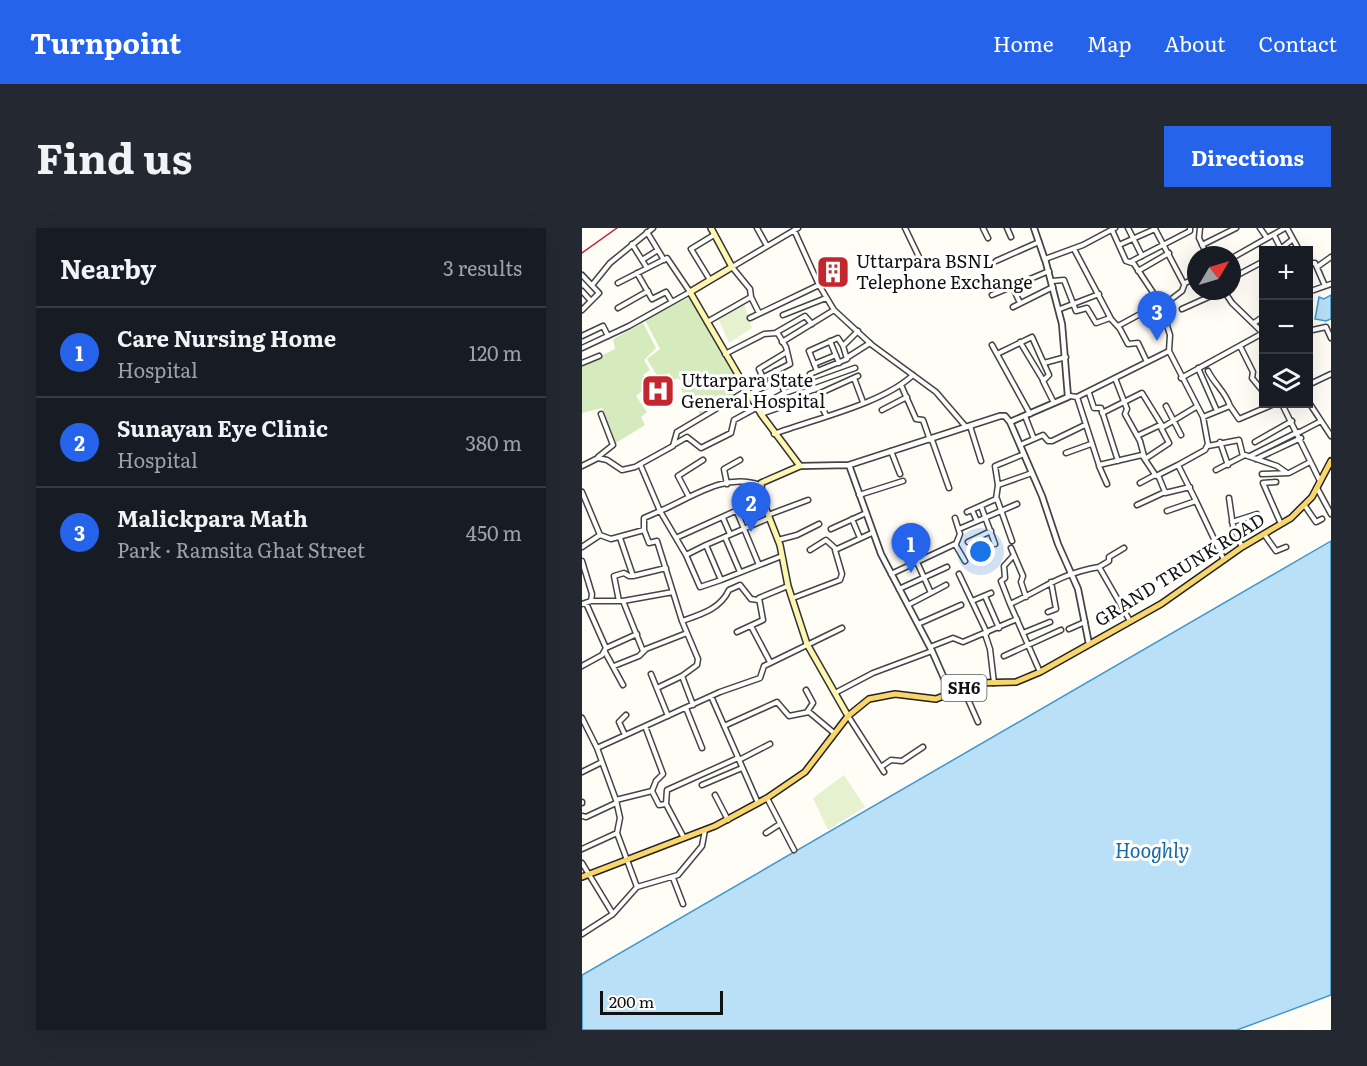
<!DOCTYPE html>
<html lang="en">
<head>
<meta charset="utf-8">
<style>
  body { margin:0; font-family:Literata,serif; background:#242831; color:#f1f3f6 }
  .controls { position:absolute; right:18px; top:18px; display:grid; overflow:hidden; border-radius:0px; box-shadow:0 6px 24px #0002 }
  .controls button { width:54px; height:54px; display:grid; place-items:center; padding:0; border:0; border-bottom:2px solid #363941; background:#171b24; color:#f1f3f6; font:30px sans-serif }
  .compass { position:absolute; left:605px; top:18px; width:54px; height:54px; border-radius:50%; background:#171b24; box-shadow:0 6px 24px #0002; rotate:52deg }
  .scale { position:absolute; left:18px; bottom:15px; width:123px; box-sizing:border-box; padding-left:6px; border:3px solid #111; border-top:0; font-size:16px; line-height:21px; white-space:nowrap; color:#111; -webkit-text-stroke:4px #fff; paint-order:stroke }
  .you { position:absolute; left:399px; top:324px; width:21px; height:21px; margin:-15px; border:4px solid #fff; border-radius:50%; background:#1a73e8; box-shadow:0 0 0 9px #1a73e833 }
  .badge { display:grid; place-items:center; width:39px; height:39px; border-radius:50%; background:#2563eb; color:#fff; font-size:20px; font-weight:700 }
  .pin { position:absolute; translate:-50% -50px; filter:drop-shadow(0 2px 3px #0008) }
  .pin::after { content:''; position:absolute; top:32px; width:21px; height:18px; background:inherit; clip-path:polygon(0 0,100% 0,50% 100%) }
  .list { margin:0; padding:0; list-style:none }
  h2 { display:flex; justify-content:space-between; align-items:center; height:78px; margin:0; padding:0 24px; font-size:26px }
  h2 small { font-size:20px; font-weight:400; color:#9ea1a6 }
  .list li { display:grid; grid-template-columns:39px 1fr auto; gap:18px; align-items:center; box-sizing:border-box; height:90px; padding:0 24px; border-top:2px solid #363941 }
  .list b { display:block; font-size:22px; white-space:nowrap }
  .list p { margin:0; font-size:20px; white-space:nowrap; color:#9ea1a6 }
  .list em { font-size:20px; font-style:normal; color:#9ea1a6 }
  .icon { flex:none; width:33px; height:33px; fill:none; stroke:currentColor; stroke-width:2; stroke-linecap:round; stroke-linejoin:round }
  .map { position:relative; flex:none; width:749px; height:802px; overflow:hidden; border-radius:0px }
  header { display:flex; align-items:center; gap:36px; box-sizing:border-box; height:84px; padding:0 30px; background:#2563eb; color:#fff }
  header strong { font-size:28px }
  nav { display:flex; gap:33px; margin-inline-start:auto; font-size:21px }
  .intro { display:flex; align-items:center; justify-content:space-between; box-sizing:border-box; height:144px; padding:0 36px }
  h1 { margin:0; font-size:42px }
  .button { padding:15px 27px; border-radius:0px; background:#2563eb; color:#fff; font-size:21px; font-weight:700 }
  main { display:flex; gap:36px; padding:0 36px }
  aside { flex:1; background:#171b24; border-radius:0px; box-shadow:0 6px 24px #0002 }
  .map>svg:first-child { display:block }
</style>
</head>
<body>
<header>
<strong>Turnpoint</strong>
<nav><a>Home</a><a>Map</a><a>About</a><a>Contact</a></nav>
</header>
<div class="intro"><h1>Find us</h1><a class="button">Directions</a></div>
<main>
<aside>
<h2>Nearby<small>3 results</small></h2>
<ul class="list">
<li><span class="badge">1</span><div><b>Care Nursing Home</b><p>Hospital</p></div><em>120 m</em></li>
<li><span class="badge">2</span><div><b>Sunayan Eye Clinic</b><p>Hospital</p></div><em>380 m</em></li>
<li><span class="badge">3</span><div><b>Malickpara Math</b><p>Park · Ramsita Ghat Street</p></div><em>450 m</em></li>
</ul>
</aside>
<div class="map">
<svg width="749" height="802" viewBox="0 0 749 802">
  <rect width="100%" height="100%" fill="#fffdf5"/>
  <path fill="#d5ebbd" d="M110,68L158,155L148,161L153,170L119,190L112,171L110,172L104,164L101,166L99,161L102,157L96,150L92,152L87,145L77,151L65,131L78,121L63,92Z
    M61,95L74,120L62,132L68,142L61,147L68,156L54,168L65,184L59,189L63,197L34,215L20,180L0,185V137L33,121L31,111Z"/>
  <path fill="#e6f2cf" d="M161,73L170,100L147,115L136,90Z
    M262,547L283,579L246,602L231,570Z"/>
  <path fill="#b9e0f7" stroke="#3f96cf" stroke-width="1.5" d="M749,67V91L744,93L733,91L737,69L742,71Z
    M749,313V767L655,802H0V747Z"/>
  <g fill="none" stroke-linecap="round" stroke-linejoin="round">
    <g stroke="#444" stroke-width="7">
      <path id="minor" d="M175,0L185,18
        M323,0L337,29
        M401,0L406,10
        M425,0L429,9
        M546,0L560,28
        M618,0L617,10L625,27
        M678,0L685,10
        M705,0L717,22
        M212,2L237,57L252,82L290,117L354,164L384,199
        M530,2L544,33L550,35
        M65,4L82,32
        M692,7L699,21
        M50,16L65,40
        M537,17L573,1L602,56
        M620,17L654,0
        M492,21L529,91L538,101L546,116L556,115L565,134
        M697,22L711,11
        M650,30L703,0
        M463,31L501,17L533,0
        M60,32L76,22
        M414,33L457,14
        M726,35H733L743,58
        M735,39L749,29
        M556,43L587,25
        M55,45L70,71L84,64L90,74
        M0,47L17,65L0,82
        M650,50L682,33
        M128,52L109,21L132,7
        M470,53L482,52L494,83L505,80L514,95L528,90
        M11,56L28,35L71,0
        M430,58L438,75
        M0,63L9,73
        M642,63L650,75L682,106
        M726,64L749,56
        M410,67L467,43
        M169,69L177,85
        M580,78L550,33L608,3V0
        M431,79L471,59
        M36,80L66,63
        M478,81L517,66
        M600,81L640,63
        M201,87L244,70
        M168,90L237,57
        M125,94L169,69L168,61L150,39L216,0
        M672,95L682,88
        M536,98L560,85L579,81
        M726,103L744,99L749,110
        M0,108L21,98L26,108
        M248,113L257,135
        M200,114L252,82
        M438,114L461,152
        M410,117L448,186
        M658,118L671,144L670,150L679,161
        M0,120L47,98L108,64L85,30L36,55
        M587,123L588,107L579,79L600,63L603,55L614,50
        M143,126L182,106L195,105
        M415,126L450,109L467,147L461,153L472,175
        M266,129L288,115
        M0,135L17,128
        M462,135L484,129
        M232,136L254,127
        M616,140L635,183
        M193,143L203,165L273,140
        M235,143L227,123L256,110L261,118
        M626,143C633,157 643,163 648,178
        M228,146L265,131L261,118L276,103
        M181,150L177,141L205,124
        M272,150L281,174
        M533,150L545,181L543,186L558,213L562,228
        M599,150L681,105
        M319,157L334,191L341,192L348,212
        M726,157L749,146
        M507,165L512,180H519L536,233
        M167,166L184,158L182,149L208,136L204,119L195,104L223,88L230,96
        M234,167L276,148
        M488,168L495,169L517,237L560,227L574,248L596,237L614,273
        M495,169L587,123L621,189L626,216L623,222L596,237
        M726,173L749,208
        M700,176L738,253
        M584,178L599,207
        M300,182L325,169
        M520,185L560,165L581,199
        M179,186L233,167L244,187
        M443,188L452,211
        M621,189L648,178L657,191L692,176
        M388,198L399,233
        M716,205L739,193
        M192,206C232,191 300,176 331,147
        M555,208L576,198L581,199L614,179
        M350,212L367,260
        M638,214L646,237
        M673,214L710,193
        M93,216L105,209L119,220L149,205L152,192L202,165
        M438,217L461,207L466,213H470L503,197
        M626,218L657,212L661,228
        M309,223L318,246
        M484,225L509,216
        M668,228L716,204
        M16,229L31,217L19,186
        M563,231L587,215L578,198
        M674,231L719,210
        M58,236L78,283L62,290V302
        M0,238L16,230L25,232L40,242L53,239L91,218L95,204L164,163
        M517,238L525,256
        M634,242L663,227L695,238L705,245
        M680,246L707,245L728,234
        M694,254L681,255L699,296
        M558,255L573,247
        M145,256L142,241L158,232
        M178,257C143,244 109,270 78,283L104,327L124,317L139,352L200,328
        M416,257L413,238L442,226
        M735,260L749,286
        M0,264L18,307
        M583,265L608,259
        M277,267L321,253
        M107,269L96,248L121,232
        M647,270L651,298L660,319
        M415,271L430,313
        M555,277L583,264L576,247
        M399,278L413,316
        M723,278L734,294L740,291
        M390,282L395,293
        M585,283L614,273L642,332
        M155,284L177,337
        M385,284L414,271L416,257L450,245
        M186,287L226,272
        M141,290L148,306
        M373,290L378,306L374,316
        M270,291L278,310
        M650,294L675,286
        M249,301L282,286
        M377,301L435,276
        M682,306L694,323L704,319
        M96,309L180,271
        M143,309L158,344
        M38,310L51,348L84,340
        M196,312L215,307L237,296
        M386,314L409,303
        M124,317L187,290
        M0,319L18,307L29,311L62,302L67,315L75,313L100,393L116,431L115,437L100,448L111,477
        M429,320L441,348L439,354L444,369
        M228,322L244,312L254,321
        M104,327L118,359L139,352
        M0,333L10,366L9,373L0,376
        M335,334L349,365L364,357
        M517,339L527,333V329L542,320
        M309,346L373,316L383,333
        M377,346L405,405
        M317,361L365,339
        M403,368L417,400
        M211,370L258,352L260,346L253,322L290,305
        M9,373H41L91,364
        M37,373L32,348L42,345L47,348H51
        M41,373L61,423
        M390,373L409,365
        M428,376L419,353L423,350L422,338L432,327
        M326,377L349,365
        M466,384L474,381L469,354
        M100,393C120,386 138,381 147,362L158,357L169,371L176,372
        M336,396L379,377
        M169,398L188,434
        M487,401L503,394
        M155,404L181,392L177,370L206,358
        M441,405L468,394
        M403,406L408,421L412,455
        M348,419L371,410L381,414L435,391
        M24,420L55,406
        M23,424L41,457
        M422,428L479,402
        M0,438L20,427L24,420L4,375
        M32,438L57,428L64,421L105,405
        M458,444L428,376C463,360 477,346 517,339L548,393
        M69,446L86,488
        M75,460L100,448
        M381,460L396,494
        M224,462L231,475L225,484
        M253,465L291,445L350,423
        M129,468L176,575
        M104,480L120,520
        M266,488L302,544
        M0,490L15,520L34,572L38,590L35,605L55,659
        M63,498L81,546L74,553L70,563L77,577L84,576L102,610
        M142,498L195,474L207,488L227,484L252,505
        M43,507L37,494L44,487
        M15,520L138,464L178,450L182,438L260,400
        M157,532L188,516
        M299,539L309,532L320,533L341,519
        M0,544L20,534
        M120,557L160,540
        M133,567L146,592
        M185,570L212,622
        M34,572L70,563
        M0,574V575
        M84,576L85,562L156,530
        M0,588L4,589L34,575
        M184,605L198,596
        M0,621L35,605
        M0,635L31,686
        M91,650L101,676
        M0,706L31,686L55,659L96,647L120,618L123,602"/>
    </g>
    <g stroke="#444" stroke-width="8">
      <path id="tertiary" d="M452,0L463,32
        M428,194L460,268L476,316L496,361L507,416
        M267,237L299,326L350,423L369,466
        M218,238L267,237L418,188H423L428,194L486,169L480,96L463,31"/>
    </g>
    <g stroke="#333" stroke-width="8">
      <path id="secondary" d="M129,0L150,39L108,64L179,186L218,238L179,255L180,271L198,317L206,358L225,416L266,488"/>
    </g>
    <g stroke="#222" stroke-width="8">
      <path id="primary" d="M0,649L133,598L185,570L223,544L266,488L287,471L313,466L354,471L394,455L434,454L458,444L579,376L660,319L709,290L730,269L749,233"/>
    </g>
    <use href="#minor" stroke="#fff" stroke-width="4"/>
    <use href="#tertiary" stroke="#fff" stroke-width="4.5"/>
    <use href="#secondary" stroke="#fff6b0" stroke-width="5"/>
    <use href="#primary" stroke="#f9d66b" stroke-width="5"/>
    <path stroke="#c4262e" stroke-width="1.5" d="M0,25L35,0"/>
  </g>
  <defs>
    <g id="building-square" transform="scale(1.725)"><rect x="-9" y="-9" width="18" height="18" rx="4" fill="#c4262e" stroke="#fff"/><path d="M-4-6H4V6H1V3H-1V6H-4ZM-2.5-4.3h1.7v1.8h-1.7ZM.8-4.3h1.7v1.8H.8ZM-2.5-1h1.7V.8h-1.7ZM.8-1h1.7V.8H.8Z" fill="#fff"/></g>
    <g id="hospital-square" transform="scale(1.725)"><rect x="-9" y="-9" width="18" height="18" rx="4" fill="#c4262e" stroke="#fff"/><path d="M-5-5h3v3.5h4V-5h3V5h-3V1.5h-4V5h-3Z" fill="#fff"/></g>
  </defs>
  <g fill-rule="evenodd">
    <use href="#building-square" x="251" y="44"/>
    <use href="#hospital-square" x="76" y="163"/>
  </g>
  <g text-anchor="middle" stroke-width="6" stroke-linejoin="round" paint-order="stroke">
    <rect fill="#fff" stroke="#585858" stroke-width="1.5" x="359.5" y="447" width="45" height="26" rx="4.5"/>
    <g font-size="16" font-weight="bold" fill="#111">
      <text x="382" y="466">SH6</text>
    </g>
    <g font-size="18" fill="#111" stroke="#fff" text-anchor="start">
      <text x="274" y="40">Uttarpara BSNL<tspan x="274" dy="21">Telephone Exchange</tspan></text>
      <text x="99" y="159">Uttarpara State<tspan x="99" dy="21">General Hospital</tspan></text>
    </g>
    <g font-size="18" fill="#111" stroke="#fff">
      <text transform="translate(598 342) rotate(-32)" y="6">GRAND TRUNK ROAD</text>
    </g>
    <g font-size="20" font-style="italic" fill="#1768a6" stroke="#fff">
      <text x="570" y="630">Hooghly</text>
    </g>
  </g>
</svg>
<div class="controls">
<button>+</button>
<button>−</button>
<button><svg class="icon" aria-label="layers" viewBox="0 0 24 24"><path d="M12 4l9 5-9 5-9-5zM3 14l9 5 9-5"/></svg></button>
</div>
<svg class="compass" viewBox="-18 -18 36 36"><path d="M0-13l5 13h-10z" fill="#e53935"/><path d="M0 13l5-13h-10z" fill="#9ea1a6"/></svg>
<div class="scale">200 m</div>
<div class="you"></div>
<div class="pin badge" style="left:329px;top:345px">1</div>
<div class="pin badge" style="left:169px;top:304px">2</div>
<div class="pin badge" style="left:575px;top:113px">3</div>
</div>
</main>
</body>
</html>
